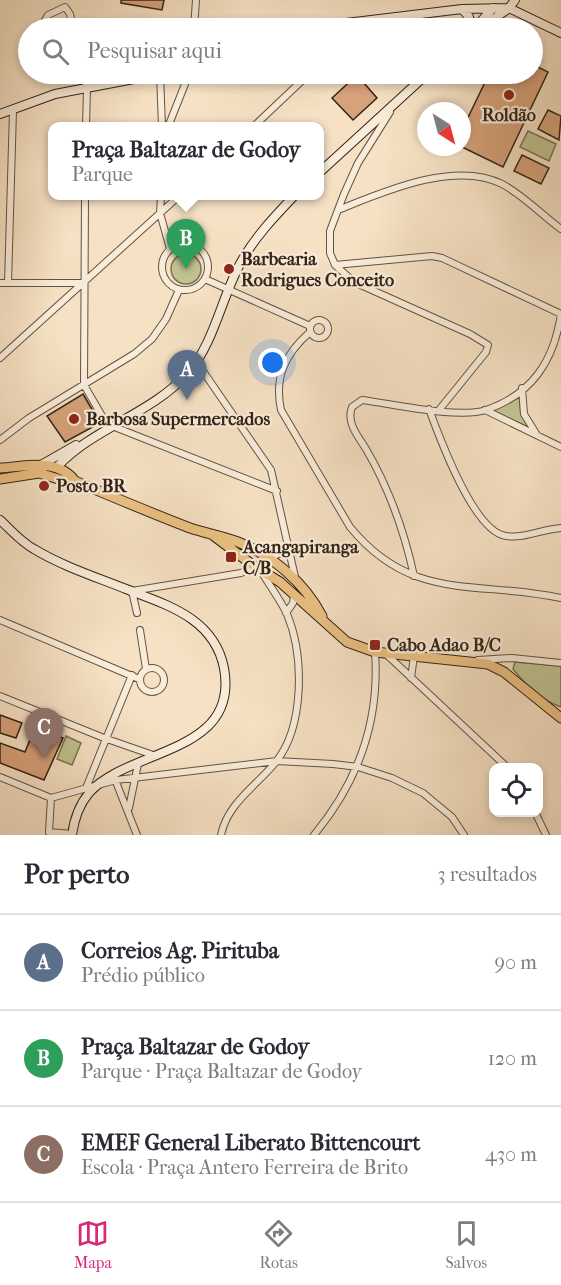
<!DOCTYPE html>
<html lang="pt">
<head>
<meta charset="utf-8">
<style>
  body { margin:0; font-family:"IM FELL French Canon",serif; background:#f2f2f3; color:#2b2b33 }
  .controls { position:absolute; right:18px; bottom:18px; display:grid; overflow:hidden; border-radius:12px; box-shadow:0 3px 9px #0003 }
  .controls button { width:54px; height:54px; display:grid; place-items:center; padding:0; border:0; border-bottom:2px solid #e1e1e2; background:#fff; color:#2b2b33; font:30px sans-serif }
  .compass { position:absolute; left:417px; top:102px; width:54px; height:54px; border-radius:50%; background:#fff; box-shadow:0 3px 9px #0003; rotate:144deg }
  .you { position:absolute; left:273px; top:363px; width:21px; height:21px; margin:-15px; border:4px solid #fff; border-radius:50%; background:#1a73e8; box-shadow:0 0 0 9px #1a73e833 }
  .badge { display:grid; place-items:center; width:39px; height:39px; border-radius:50%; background:#db2777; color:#fff; font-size:20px; font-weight:700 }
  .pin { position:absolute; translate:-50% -50px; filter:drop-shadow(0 2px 3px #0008) }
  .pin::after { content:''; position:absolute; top:32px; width:21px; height:18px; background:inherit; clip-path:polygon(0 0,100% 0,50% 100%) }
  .popup { position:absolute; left:48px; top:122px; width:276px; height:78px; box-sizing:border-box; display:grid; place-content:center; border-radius:12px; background:#fff; filter:drop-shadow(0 2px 4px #0005); font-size:20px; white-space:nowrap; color:#7c7c81 }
  .popup b { font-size:22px; color:#2b2b33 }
  .popup::after { content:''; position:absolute; left:50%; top:100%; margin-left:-12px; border:12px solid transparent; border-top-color:#fff }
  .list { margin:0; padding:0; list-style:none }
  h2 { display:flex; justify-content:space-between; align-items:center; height:78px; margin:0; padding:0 24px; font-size:26px }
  h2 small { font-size:20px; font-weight:400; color:#7c7c81 }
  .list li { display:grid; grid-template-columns:39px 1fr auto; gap:18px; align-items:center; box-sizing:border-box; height:96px; padding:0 24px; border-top:2px solid #e1e1e2 }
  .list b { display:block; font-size:22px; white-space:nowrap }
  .list p { margin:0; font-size:20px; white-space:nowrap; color:#7c7c81 }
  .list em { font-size:20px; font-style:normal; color:#7c7c81 }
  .icon { flex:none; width:33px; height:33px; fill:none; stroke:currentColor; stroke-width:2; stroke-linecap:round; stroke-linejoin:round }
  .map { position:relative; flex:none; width:561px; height:835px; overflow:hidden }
  .search { position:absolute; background:#fff; box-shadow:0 3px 9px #0003; left:18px; right:18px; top:18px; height:66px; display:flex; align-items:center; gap:15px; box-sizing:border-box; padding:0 21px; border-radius:33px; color:#7c7c81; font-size:22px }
  .sheet { height:366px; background:#fff }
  nav { display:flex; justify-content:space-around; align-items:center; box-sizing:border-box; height:84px; border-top:2px solid #e1e1e2; background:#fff; font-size:16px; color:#7c7c81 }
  nav a { display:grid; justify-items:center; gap:3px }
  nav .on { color:#db2777 }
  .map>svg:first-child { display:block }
</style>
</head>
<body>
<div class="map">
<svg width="561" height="835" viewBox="0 0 561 835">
  <rect width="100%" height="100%" fill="#f6e1c4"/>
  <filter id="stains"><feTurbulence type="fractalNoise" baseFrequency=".00333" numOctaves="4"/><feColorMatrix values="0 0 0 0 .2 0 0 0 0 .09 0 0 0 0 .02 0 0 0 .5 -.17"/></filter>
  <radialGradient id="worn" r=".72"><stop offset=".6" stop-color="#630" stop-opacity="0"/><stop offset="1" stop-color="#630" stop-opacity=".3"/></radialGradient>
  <path fill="#c1c291" stroke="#7a7354" stroke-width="1.5" d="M528,131L556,144L549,161L520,147Z
    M171 269a15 15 0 1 1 30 0a15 15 0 1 1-30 0Z
    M519,395L521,415L530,428L492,410Z
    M515,662L561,666V707C540,700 526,685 513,669Z
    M66,736L81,743L72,765L57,759Z"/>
  <path fill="#d7a27b" stroke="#322418" stroke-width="1.5" d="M121,0H164L162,10L121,3Z
    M532,64L548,72L503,167L462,147V130L489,74H532Z
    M357,75L377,98L353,120L332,98Z
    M548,110L561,116L559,140L538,129Z
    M522,155L549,168L541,184L514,171Z
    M83,394L100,423L65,442L47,416Z
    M0,715L22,723L16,738L0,733Z
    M35,727L63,738L44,780L0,763V743L25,752Z"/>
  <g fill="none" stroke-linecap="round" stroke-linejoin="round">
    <g stroke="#635343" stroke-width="8">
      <path id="street" d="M41,28L48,15L65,7L70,14L73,28
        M194,28L196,0
        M83,74L87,87L86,127
        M160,74L162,127
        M390,112L358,163L344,194L330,231V253L335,265L354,282L470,334L488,345L486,352L439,410
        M168,127L189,74
        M253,127L309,74
        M85,196L84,385L109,428
        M161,196L160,213L170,249
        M338,210C383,192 455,160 502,184C522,194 543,216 561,229
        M162 267a23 23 0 1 1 46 0a23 23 0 1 1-46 0Z
        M335,265L432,256L442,258L561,314
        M205,279L310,326
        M0,283H82
        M8,283L13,110
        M310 329a9 9 0 1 1 18 0a9 9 0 1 1-18 0Z
        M310,332C285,354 274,377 281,410L350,527C412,603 477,580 561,598
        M0,358L179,196
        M196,361L271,470L295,577
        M522,388L524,414L537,435
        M429,409C440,439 474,532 506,536C524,539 543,529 561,528
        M485,410L561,447
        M112,426L277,491
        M0,440L29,418L134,354L152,339L166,319L179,290
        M269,558L288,550
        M414,576C404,530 390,490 366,449C358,436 346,423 352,407L362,400C393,404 458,419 486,410C533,394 554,360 561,314
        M137,613L132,591L241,573L254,566
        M286,613L293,603L294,595
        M0,620L139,679
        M140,630L146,669
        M386,654L508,768
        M478,660L512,658L561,663
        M140 680a12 12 0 1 1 24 0a12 12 0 1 1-24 0Z
        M411,678L414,656
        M0,696L104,738L156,756
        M0,777L51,798L116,780L277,761L333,764L358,767L392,778L423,793L452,817L464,835
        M114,777L137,835
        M86,788L132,675
        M51,798L49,832L72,834
        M129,808L138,764
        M535,812L546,835
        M221,835C227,804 256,786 275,763C305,727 304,655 287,614C280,599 269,585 261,571
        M314,835C358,782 380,721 375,652"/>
    </g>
    <g stroke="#322418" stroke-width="10">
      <path id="secondary" d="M462,9L469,17L472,28
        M305,28L462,9L509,8L561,33
        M475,28L493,8
        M481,28L509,8L515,0
        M0,114L55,94L160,74
        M320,172L427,74
        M41,465L76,445
        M57,467C93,428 151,414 187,374C214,344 221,299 240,264C254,238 274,217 294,196
        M0,520C11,530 21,542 34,549C62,566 96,577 126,589C167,605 214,618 224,668C240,755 128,748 89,793C79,805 74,820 72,835"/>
    </g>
    <g stroke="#322418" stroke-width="11">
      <path id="primary" d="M0,468C25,467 57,457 75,481
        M0,479L39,473L68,482L75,481C113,497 151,513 190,528C205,533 222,536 238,542C273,556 304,582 322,616
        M214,536L254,566L280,582L347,642L375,652L488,664L504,672L561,718"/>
    </g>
    <use href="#street" stroke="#f9ecd9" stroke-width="6"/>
    <use href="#secondary" stroke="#f9ecd9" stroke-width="8"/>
    <use href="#primary" stroke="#ebc082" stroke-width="9"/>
  </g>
  <g fill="#8f2418" stroke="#f9ecd9" stroke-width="2">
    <circle cx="509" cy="95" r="6"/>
    <circle cx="229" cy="269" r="6"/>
    <circle cx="74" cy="419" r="6"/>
    <circle cx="44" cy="486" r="6"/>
    <rect x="225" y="551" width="12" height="12" rx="3"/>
    <rect x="369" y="639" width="12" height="12" rx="3"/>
  </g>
  <g text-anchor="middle" stroke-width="4.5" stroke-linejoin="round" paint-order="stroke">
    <g font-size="18" font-weight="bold" fill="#322418" stroke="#f9ecd9" text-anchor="start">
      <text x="509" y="121" text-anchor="middle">Roldão</text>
      <text x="241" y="265">Barbearia<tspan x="241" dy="21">Rodrigues Conceito</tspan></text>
      <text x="86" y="425">Barbosa Supermercados</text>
      <text x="56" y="492">Posto BR</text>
      <text x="243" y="553">Acangapiranga<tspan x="243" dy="21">C/B</tspan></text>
      <text x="387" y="651">Cabo Adao B/C</text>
    </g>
  </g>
  <rect width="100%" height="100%" filter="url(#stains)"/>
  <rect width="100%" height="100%" fill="url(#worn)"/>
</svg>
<div class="controls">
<button><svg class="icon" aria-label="locate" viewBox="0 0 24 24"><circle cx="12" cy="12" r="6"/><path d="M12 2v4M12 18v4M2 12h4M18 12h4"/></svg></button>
</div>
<svg class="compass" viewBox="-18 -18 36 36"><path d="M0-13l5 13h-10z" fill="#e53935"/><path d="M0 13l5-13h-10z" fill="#7c7c81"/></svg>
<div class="you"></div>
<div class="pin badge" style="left:187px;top:400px;background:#5c6f8a">A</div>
<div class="pin badge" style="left:186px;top:269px;background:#2e9e5b">B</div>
<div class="popup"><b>Praça Baltazar de Godoy</b>Parque</div>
<div class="pin badge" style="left:44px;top:758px;background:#8d6e63">C</div>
<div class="search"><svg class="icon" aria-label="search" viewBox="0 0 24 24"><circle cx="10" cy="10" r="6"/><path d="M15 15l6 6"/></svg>Pesquisar aqui</div>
</div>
<section class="sheet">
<h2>Por perto<small>3 resultados</small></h2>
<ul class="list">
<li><span class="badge" style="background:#5c6f8a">A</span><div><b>Correios Ag. Pirituba</b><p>Prédio público</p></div><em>90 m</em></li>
<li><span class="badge" style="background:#2e9e5b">B</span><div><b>Praça Baltazar de Godoy</b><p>Parque · Praça Baltazar de Godoy</p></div><em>120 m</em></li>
<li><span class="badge" style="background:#8d6e63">C</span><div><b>EMEF General Liberato Bittencourt</b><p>Escola · Praça Antero Ferreira de Brito</p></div><em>430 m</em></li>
</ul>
</section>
<nav>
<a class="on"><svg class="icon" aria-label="map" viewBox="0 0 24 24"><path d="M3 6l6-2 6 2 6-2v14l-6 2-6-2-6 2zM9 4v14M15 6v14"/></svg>Mapa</a>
<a><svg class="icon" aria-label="directions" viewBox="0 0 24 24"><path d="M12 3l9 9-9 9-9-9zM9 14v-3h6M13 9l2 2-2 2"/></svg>Rotas</a>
<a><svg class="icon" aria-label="saved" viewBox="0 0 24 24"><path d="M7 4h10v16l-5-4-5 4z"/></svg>Salvos</a>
</nav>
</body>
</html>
